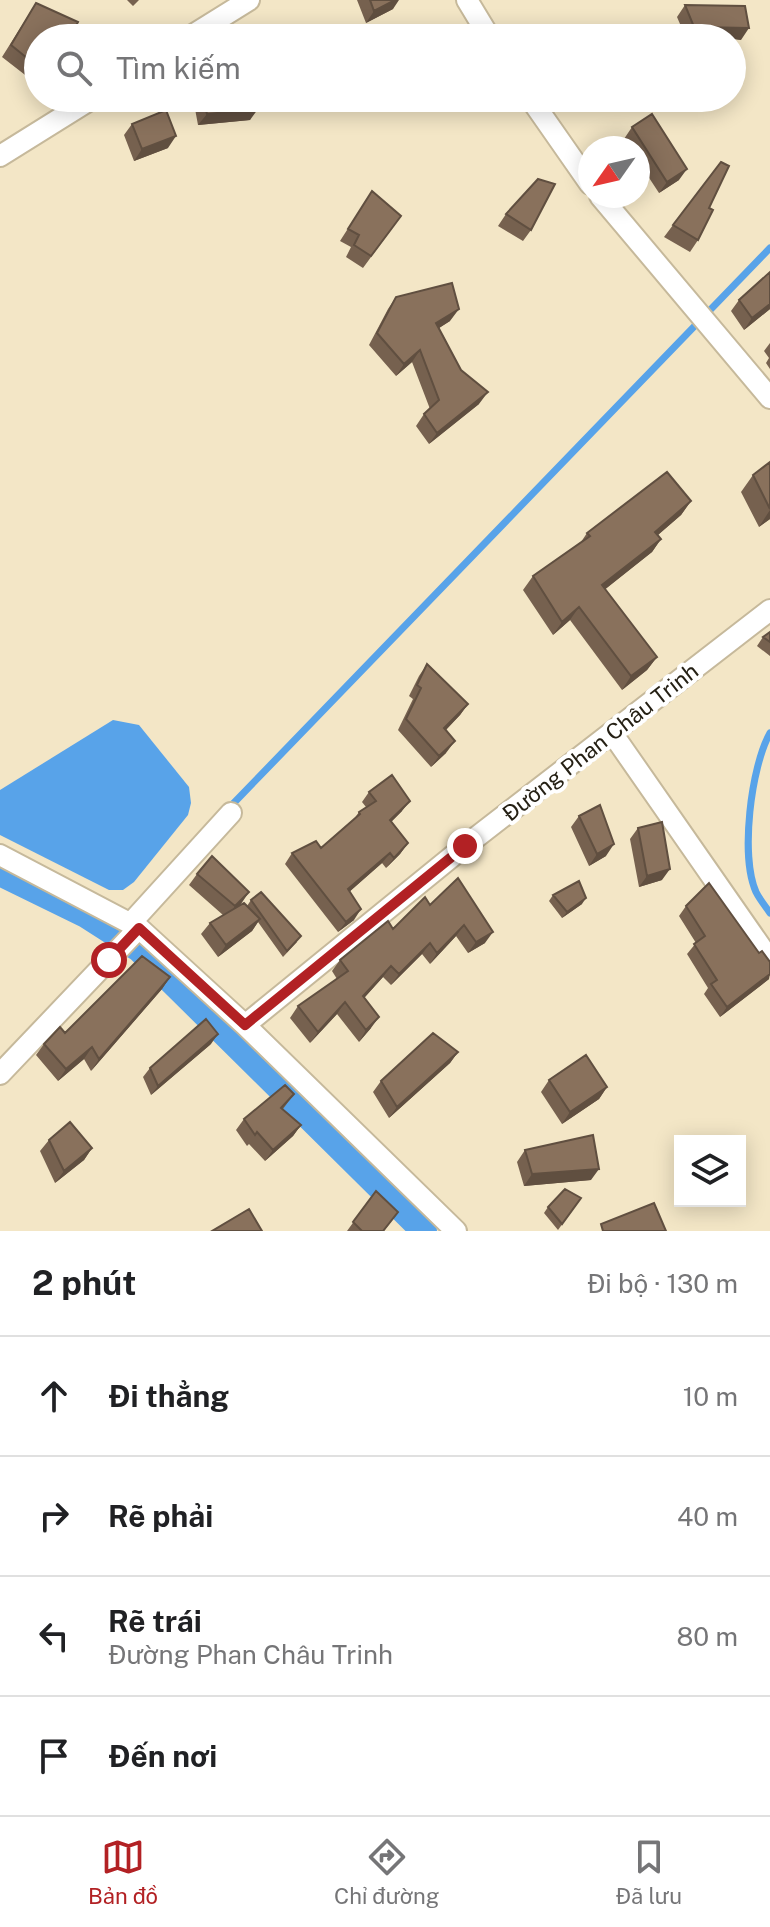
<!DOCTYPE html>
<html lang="vi">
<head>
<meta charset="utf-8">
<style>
  body { margin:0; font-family:"Public Sans",sans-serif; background:#f2f2f2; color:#202124 }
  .controls { position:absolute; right:24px; bottom:24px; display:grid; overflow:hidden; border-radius:0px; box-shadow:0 4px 20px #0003 }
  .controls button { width:72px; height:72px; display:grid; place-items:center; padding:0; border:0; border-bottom:2px solid #e0e0e0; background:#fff; color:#202124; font:40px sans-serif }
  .compass { position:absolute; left:578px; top:136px; width:72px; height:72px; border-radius:50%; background:#fff; box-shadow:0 4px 20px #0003; rotate:236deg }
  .stop { position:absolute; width:24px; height:24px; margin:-18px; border:6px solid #b22124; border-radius:50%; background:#fff }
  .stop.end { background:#b22124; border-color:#fff; box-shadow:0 2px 8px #0008 }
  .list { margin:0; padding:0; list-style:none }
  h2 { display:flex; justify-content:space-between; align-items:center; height:104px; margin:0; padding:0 32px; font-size:34px }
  h2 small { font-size:26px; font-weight:400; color:#757577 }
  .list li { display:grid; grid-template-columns:52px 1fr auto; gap:24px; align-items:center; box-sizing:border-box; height:120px; padding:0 32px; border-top:2px solid #e0e0e0 }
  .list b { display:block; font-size:30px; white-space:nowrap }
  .list p { margin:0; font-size:26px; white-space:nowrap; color:#757577 }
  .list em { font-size:26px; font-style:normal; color:#757577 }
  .icon { flex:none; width:44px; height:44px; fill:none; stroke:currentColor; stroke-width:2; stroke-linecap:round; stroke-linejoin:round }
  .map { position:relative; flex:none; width:770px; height:1231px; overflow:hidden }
  .search { position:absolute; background:#fff; box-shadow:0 4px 20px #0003; left:24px; right:24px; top:24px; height:88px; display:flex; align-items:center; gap:20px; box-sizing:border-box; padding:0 28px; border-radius:44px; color:#757577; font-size:30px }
  .sheet { height:584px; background:#fff }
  nav { display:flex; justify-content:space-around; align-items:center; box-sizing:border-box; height:112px; border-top:2px solid #e0e0e0; background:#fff; font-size:22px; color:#757577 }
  nav a { display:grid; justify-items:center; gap:4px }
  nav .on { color:#b22124 }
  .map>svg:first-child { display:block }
</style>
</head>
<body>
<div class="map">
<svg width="770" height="1231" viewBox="0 0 770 1231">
  <rect width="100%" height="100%" fill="#f3e6c6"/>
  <path fill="#58a3e9" d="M113,720L139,725L189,787L191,803L188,815L134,882L123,890H109L0,835V790Z"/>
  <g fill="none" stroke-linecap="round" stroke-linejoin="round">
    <path stroke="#58a3e9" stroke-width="7" d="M770,733C751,767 740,856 756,892C760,900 766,907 770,913
      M227,810L770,248
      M109,930L116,923"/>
    <path stroke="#58a3e9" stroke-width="26" d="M0,873L86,915L139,949L424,1231"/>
    <g stroke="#c6b99b" stroke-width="24">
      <path id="street" d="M467,0L490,38
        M188,38L249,0
        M530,98L590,184
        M0,156L93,98
        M600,196L770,398
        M612,733L770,960
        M0,855L139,928L245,1025L456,1231
        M130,924L231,813
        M245,1025L465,846L770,610
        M0,1074L139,928"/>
    </g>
    <use href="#street" stroke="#fff" stroke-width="20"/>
  </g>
  <path fill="#76614f" d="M127,0H139L133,6Z
    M357,0H395L393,9L366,23Z
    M36,3L38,38V85L2,57Z
    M685,5L741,40L732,38H686L677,17Z
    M193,98H257L250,120L198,125Z
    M132,124L168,148L134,161L124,135Z
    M632,127L679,180L659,193L638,161V148H630L624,139Z
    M372,191L401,216L363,268L346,257L351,247L340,241Z
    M709,208L698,240L690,252L664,237L673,225Z
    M506,214L531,230L523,241L498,226Z
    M770,272V309L744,330L731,311L739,300Z
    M396,297L450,321L439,328L479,404L429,444L416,426L424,414L430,409L412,362L396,376L369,345L388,309Z
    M770,343V369L766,363L769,358L764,351Z
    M770,462V519L759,527L741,492L753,475Z
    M691,501L681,515L658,535L661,539L652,552L605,589L657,657L647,670L622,690L570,620L553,635L523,590L533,576L581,542L587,533Z
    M770,632V656L757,646L763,637Z
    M427,664L468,704L460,715L446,730V753L431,767L398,730L413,699L409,696L419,676Z
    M369,792L402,811L391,822L408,843L400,854L386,868L382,863L349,892L354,920L338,932L285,864L292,853L321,848L354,819L359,812L366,807L362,802Z
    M579,816L606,856L589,866L571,827Z
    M638,828L662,880L639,887L630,839Z
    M197,874L249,892L237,907L247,906L251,900L297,942L283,957L258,922L252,931L218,957L201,934L210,923L223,915L189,885Z
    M458,878L485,943L468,953L456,936L430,964L422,954L391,985L383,977L364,998L371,1028L359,1042L337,1014L310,1043L290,1018L298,1006L337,979L332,971L340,960L430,905Z
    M553,895L582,904L562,918L549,901Z
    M686,906L769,979L720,1017L704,994L708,988L687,954L696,943L679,916Z
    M170,977L162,989L91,1071L84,1059L58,1081L36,1055L44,1044Z
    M211,1044L151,1095L143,1077L150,1068Z
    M458,1052L450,1063L389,1118L373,1092L381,1081Z
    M549,1080L607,1087L599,1099L562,1124L541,1092Z
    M294,1094L283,1109L301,1125L293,1136L265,1161L249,1144L247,1146L236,1130L244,1119Z
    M49,1140L92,1148L84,1160L55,1183L40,1151Z
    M525,1150L591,1180L524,1186L517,1162Z
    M376,1191L398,1212L384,1231H347Z
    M581,1198L558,1230L544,1213L548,1207Z"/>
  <path fill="#604f40" d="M395,0H399L393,9L366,23L374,11Z
    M694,27L749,28L741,40L732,39V38H687Z
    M258,109L250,120L198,125L207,114Z
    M176,136L168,148L134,161L142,149Z
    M687,169L679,180L659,193L667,182Z
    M770,304V309L744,330L752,318Z
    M459,309L450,321L428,335L436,323Z
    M420,350L412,362L396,376L404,364Z
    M488,392L479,404L429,444L437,433Z
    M691,501L681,515L645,546L655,532Z
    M770,510V519L759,527Z
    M661,539L652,552L593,599L602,585Z
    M579,607L570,620L553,635L562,622Z
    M657,657L647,670L622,690L631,676Z
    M468,704L460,715L436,740L444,728Z
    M455,741L446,753L431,767L439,756Z
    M410,801L402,811L383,830L390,820Z
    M408,843L400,854L386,868L394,858Z
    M614,844L606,856L589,866L597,854Z
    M390,853L382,863L340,900L348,889Z
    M670,869L662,880L639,887L647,876Z
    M249,892L241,904L227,918L235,906Z
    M586,898L582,904L562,918L567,912Z
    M361,909L354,920L338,932L346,922Z
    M260,919L252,931L218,957L226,945Z
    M464,925L456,936L430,964L437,953Z
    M493,932L485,943L468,953L476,942Z
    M430,943L422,954L391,985L399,974Z
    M391,966L383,977L356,1007L363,996Z
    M770,974L769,979L720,1017L727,1007Z
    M170,977L162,989L91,1071L99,1059Z
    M345,1002L337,1014L310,1043L318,1032Z
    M379,1017L371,1028L359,1042L366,1030Z
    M218,1034L211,1044L151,1095L158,1086Z
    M92,1047L84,1059L58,1081L66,1069Z
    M458,1052L450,1063L389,1118L397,1107Z
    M607,1087L599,1099L562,1124L570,1112Z
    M301,1125L293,1136L265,1161L273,1150Z
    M92,1148L84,1160L55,1183L64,1171Z
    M599,1169L591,1180L524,1186L532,1174Z"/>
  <path fill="#89715c" stroke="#604f40" stroke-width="2" d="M370,0H395L374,11Z
    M36,3L78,22L69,38H38V67L11,45Z
    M685,5L745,6L749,28L694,27Z
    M203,98H257L258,109L207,114Z
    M166,110L176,136L142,149L132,124Z
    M652,114L687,169L667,182L632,127Z
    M721,162L729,166L709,208L713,210L698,240L673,225Z
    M538,179L555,184L531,230L506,214Z
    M372,191L401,216L371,256L354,245L359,235L348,229Z
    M770,272V304L752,318L739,300Z
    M452,283L459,309L436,323L461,370L488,392L437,433L424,414L439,400L420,350L404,364L377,333L396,297Z
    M770,462V509L753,475Z
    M667,472L691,501L655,532L661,539L602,585L657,657L631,676L579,607L562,622L533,576L590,536L587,533Z
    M770,632V642L763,637Z
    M427,664L468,704L444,728L455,741L439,756L406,719L421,688L417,685Z
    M392,775L410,801L390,820L408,843L394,858L390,853L348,889L361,909L346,922L292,853L316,841L321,848L360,814L359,812L376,801L369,792Z
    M600,805L614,844L597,854L579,816Z
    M662,822L670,869L647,876L638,828Z
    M212,856L249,892L235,906L197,874Z
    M458,878L493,932L476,942L464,925L437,953L430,943L399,974L391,966L363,996L379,1017L366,1030L345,1002L318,1032L298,1006L348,971L340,960L388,921L393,929L425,897L430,905Z
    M579,881L586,898L567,912L553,895Z
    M709,883L759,953L762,951L770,962V974L727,1007L711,984L717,980L694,944L705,936L686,906Z
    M261,892L301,936L287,951L251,900Z
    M244,903L260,919L226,945L210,923Z
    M142,956L170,977L99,1059L92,1047L66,1069L44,1044L60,1027L65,1033Z
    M206,1019L218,1034L158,1086L150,1068Z
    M433,1033L458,1052L397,1107L381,1081Z
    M586,1055L607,1087L570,1112L549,1080Z
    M285,1085L294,1094L281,1108L301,1125L273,1150L257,1132L255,1135L244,1119Z
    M70,1122L92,1148L64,1171L49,1140Z
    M593,1135L599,1169L532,1174L525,1150Z
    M565,1189L581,1198L562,1224L548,1207Z
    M376,1191L398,1212L383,1231H362L353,1222Z
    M654,1203L666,1231H603L601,1224Z
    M249,1209L262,1231H212Z"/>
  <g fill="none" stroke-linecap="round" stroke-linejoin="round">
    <path stroke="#b22124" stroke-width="10" d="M109,960L139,928L245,1025L465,846"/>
  </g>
  <g text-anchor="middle" stroke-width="8" stroke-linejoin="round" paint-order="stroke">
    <g font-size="22" fill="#252014" stroke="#fff">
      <text transform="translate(600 742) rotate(-38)" y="8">Đường Phan Châu Trinh</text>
    </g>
  </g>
</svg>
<div class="controls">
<button><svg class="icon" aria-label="layers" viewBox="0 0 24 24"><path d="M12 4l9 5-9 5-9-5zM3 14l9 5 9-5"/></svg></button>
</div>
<svg class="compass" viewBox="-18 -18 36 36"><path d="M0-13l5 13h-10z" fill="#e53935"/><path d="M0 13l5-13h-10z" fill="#757577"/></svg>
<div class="stop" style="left:109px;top:960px"></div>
<div class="stop end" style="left:465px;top:846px"></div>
<div class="search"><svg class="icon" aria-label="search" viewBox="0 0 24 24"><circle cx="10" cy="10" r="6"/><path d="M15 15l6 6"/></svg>Tìm kiếm</div>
</div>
<section class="sheet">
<h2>2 phút<small>Đi bộ · 130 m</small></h2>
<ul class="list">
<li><svg class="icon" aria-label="ahead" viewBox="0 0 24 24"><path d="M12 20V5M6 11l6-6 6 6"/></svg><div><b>Đi thẳng</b></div><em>10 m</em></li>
<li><svg class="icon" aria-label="right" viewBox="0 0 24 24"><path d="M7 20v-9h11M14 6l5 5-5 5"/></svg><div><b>Rẽ phải</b></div><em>40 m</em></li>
<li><svg class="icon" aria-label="left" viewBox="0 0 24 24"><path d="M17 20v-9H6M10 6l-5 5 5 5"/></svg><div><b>Rẽ trái</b><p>Đường Phan Châu Trinh</p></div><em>80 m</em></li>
<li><svg class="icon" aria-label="arrive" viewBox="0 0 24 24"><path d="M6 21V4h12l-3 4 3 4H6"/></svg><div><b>Đến nơi</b></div></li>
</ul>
</section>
<nav>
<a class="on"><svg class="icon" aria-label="map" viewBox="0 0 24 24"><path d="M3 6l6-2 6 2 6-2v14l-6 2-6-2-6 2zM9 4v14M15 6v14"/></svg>Bản đồ</a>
<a><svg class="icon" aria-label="directions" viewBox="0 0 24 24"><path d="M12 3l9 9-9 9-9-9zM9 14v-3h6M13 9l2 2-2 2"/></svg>Chỉ đường</a>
<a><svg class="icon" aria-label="saved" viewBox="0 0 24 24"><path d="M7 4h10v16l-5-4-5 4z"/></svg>Đã lưu</a>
</nav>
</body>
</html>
